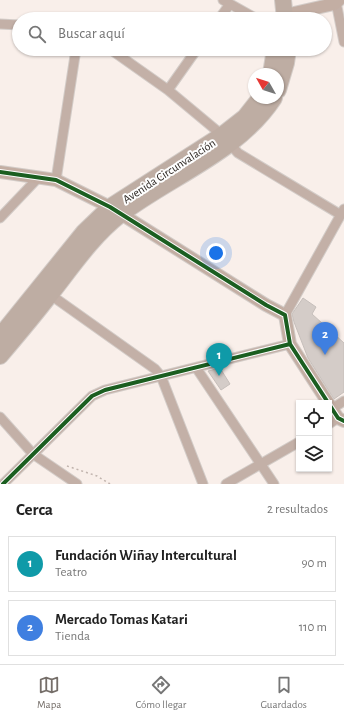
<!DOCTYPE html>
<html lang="es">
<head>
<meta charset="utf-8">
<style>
  body { margin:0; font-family:"Alegreya Sans",sans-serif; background:#f2f2f2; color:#222 }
  .controls { position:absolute; right:12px; bottom:12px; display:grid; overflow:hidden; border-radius:0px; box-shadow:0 1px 3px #0004 }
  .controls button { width:36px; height:36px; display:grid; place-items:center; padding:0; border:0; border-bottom:1px solid #e0e0e0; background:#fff; color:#222; font:20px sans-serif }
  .compass { position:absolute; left:248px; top:68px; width:36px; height:36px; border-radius:50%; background:#fff; box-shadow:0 1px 3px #0004; rotate:309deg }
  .you { position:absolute; left:216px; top:253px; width:14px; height:14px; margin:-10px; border:3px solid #fff; border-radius:50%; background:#1a73e8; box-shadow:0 0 0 6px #1a73e833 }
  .badge { display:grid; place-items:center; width:26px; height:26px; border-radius:50%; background:#756e69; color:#fff; font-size:13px; font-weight:700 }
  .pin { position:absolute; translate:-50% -33px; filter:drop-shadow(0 1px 2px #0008) }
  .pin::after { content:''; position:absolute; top:21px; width:14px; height:12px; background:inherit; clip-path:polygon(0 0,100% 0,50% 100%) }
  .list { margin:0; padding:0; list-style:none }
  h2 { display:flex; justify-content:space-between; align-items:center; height:52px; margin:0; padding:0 16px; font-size:17px }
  h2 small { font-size:13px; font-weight:400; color:#767676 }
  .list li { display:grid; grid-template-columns:26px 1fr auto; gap:12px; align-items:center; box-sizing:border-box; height:56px; margin:0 8px 8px; padding:0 8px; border:1px solid #e0e0e0; border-radius:0px }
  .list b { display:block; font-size:15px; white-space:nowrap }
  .list p { margin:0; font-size:13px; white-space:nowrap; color:#767676 }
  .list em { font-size:13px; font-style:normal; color:#767676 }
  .icon { flex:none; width:22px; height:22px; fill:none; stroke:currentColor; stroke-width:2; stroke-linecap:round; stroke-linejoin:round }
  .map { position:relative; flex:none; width:344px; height:484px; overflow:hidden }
  .search { position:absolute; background:#fff; box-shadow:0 1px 3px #0004; left:12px; right:12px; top:12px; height:44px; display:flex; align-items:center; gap:10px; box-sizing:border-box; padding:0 14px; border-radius:22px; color:#767676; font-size:15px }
  .sheet { height:180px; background:#fff }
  nav { display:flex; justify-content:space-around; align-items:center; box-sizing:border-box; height:56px; border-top:1px solid #e0e0e0; background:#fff; font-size:11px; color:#767676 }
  nav a { display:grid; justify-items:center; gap:2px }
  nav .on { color:#756e69 }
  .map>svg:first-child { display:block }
</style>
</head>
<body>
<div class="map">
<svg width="344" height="484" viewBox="0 0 344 484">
  <rect width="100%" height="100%" fill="#f9efea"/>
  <path fill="#d4ccc8" stroke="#c6bfbb" d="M303,298L316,307L312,314L344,343V392L334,399L308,358L294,322L292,314Z
    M220,368L230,384L221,390L208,371Z"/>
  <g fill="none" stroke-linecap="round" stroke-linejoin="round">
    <g stroke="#d3ccc8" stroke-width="11">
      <path id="street" d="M223,0L257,19
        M336,2L344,42
        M219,19L230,4
        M0,24L19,25
        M110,49L168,90L222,135L238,153L341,215
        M168,90L197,49
        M56,180L76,49
        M0,218L38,178
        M48,293L155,369L161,376L203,484
        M285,315L344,209
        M197,369L274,484
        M333,408L344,401
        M0,417L33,454L77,484
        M329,424L338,418
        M3,484L92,396L105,390L290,344
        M226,484L299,442"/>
    </g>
    <g stroke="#d3ccc8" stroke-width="14">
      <path id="secondary" d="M285,15L334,4L339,0
        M0,172L56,180L110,207L266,305L285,315L290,344L338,418L344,421"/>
    </g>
    <g stroke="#d3ccc8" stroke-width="18">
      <path id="highway" d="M283,0L285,19
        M271,74L275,49
        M278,90L286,63L288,49
        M0,336L84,232L110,207L222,135L245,117L260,98
        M0,356C17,336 34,316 50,295C72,267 92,237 120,215C171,176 238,153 274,98"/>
    </g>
    <path stroke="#c1b4ae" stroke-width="1.5" stroke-dasharray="2 3" stroke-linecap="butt" d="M67,466L97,476L110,484"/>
    <use href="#street" stroke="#c3b0a7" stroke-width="9"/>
    <use href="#secondary" stroke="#c3aea3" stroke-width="12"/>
    <use href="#highway" stroke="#beada3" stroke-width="16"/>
    <g stroke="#fefefe" stroke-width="6">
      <path id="cycleway" d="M0,172L56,180L110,207L266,305L285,315L290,344L338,418L344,421
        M3,484L92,396L105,390L290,344"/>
    </g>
    <use href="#cycleway" stroke="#1b5e20" stroke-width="4"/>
  </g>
  <g text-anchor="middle" stroke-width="4" stroke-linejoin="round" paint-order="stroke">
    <g font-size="12" fill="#2e2824" stroke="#fefefe">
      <text transform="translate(169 171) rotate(-33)" y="4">Avenida Circunvalación</text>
    </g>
  </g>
</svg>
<div class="controls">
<button><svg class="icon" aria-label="locate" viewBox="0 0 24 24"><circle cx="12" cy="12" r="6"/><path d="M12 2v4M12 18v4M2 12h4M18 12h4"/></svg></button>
<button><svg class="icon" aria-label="layers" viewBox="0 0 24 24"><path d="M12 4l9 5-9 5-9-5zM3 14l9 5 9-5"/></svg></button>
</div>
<svg class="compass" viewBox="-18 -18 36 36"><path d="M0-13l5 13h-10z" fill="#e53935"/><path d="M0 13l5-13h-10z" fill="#767676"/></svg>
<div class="you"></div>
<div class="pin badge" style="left:219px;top:376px;background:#0f9aa8">1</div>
<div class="pin badge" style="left:325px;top:355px;background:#3f7fe0">2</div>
<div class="search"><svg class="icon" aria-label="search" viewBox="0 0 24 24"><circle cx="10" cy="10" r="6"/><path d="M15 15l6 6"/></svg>Buscar aquí</div>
</div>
<section class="sheet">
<h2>Cerca<small>2 resultados</small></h2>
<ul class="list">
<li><span class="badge" style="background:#0f9aa8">1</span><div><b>Fundación Wiñay Intercultural</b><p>Teatro</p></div><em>90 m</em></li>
<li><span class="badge" style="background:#3f7fe0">2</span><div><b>Mercado Tomas Katari</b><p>Tienda</p></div><em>110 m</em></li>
</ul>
</section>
<nav>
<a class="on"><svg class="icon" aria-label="map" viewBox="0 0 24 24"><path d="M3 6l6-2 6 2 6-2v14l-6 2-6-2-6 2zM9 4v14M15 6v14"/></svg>Mapa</a>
<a><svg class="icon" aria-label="directions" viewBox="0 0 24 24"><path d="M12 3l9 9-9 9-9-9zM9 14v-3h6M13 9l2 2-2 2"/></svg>Cómo llegar</a>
<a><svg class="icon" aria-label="saved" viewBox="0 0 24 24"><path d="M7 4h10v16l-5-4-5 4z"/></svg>Guardados</a>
</nav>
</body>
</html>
